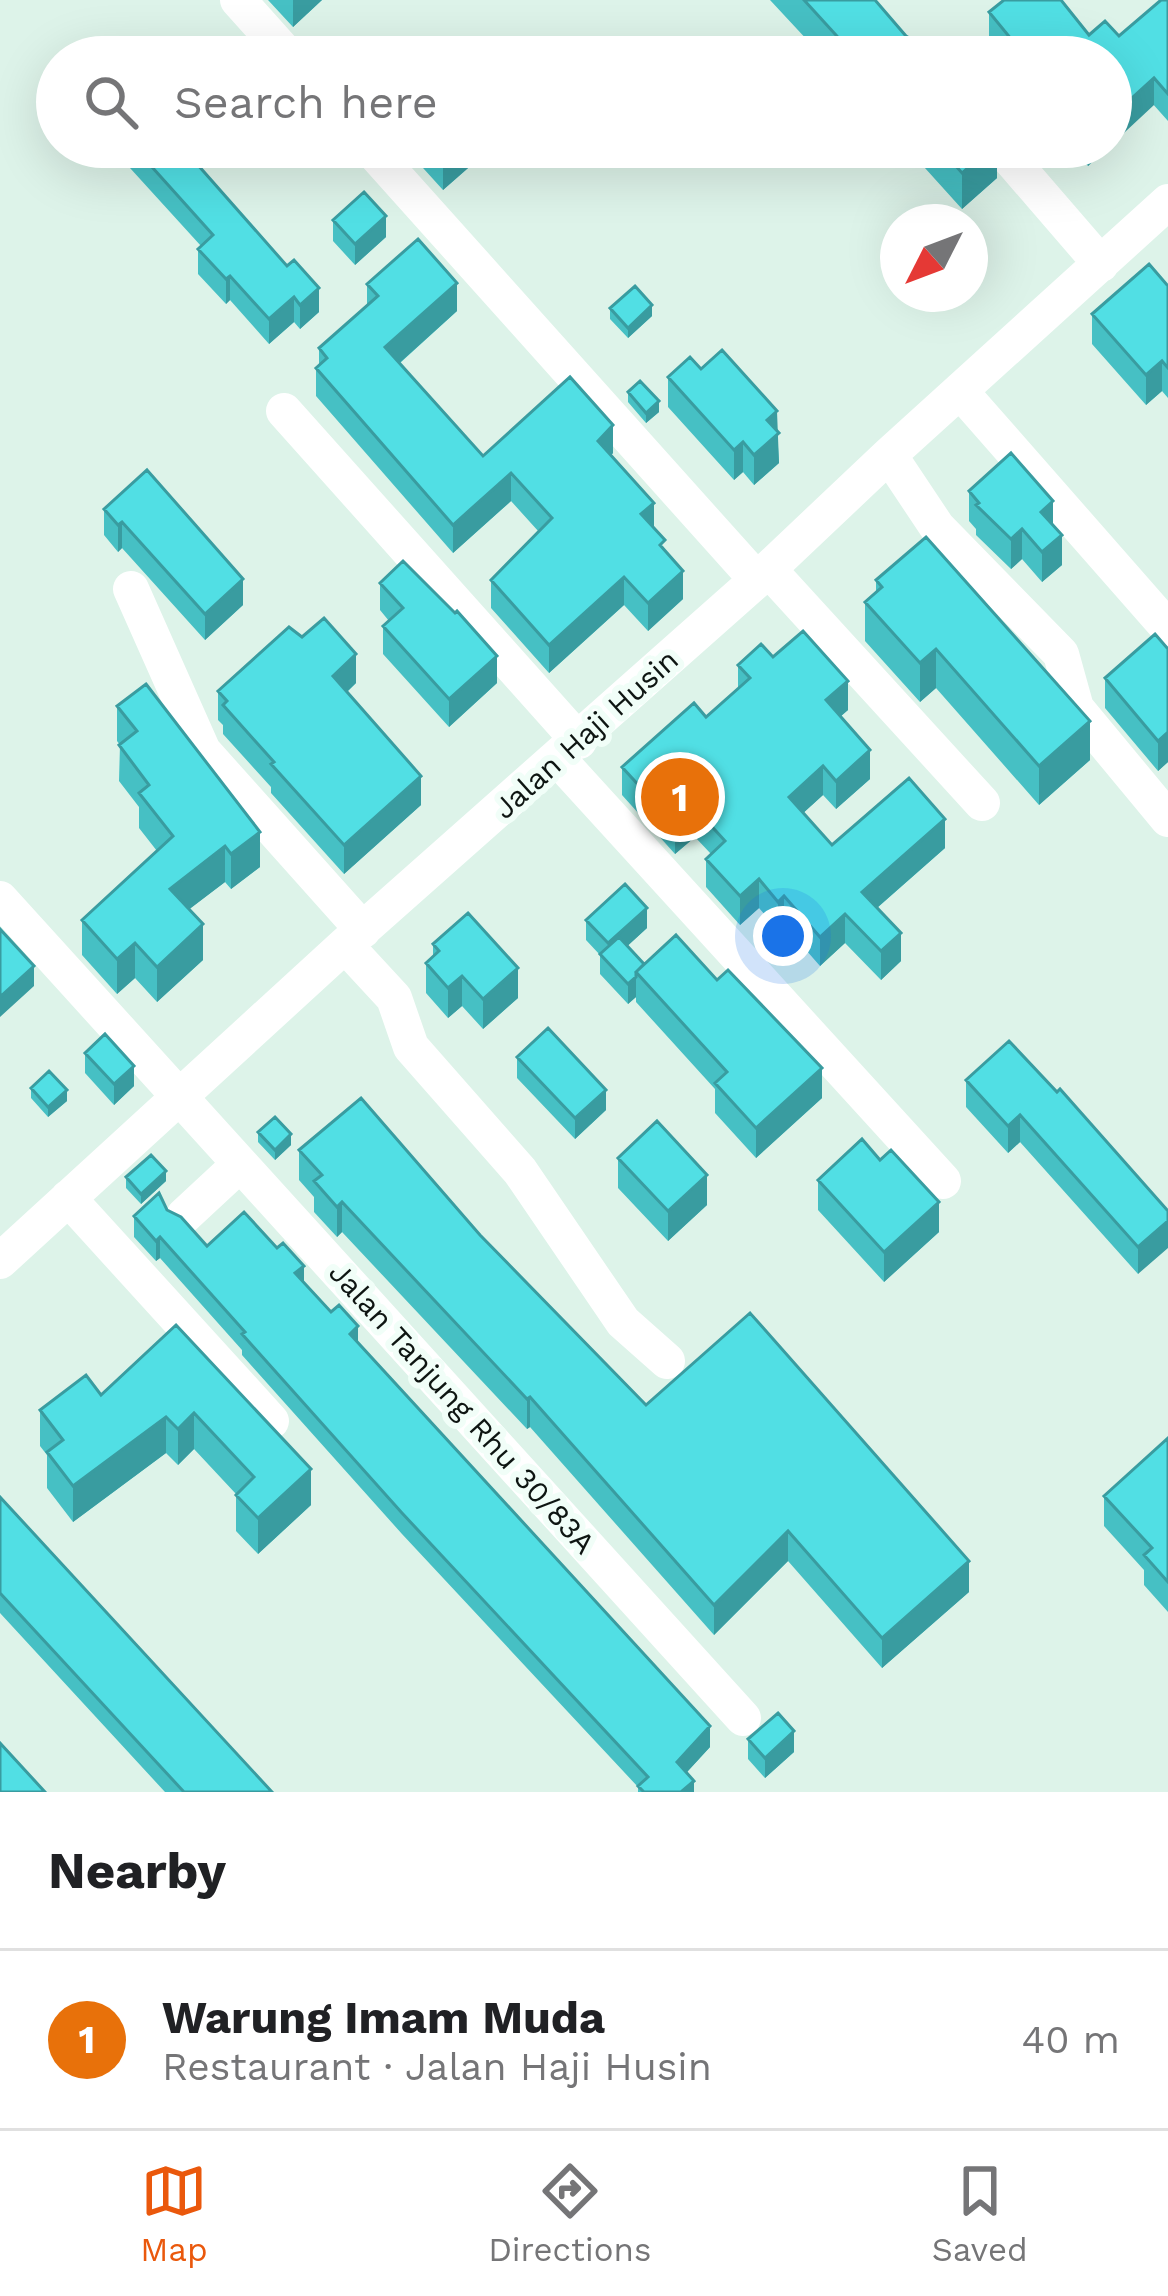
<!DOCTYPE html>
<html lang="en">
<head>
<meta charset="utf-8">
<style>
  body { margin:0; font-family:"Work Sans",sans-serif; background:#f2f2f2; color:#202124 }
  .compass { position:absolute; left:880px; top:204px; width:108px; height:108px; border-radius:50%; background:#fff; box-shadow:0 12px 48px #0002; rotate:228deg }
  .you { position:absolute; left:783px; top:936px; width:42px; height:42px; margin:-30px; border:9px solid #fff; border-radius:50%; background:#1a73e8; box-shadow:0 0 0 18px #1a73e833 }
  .badge { display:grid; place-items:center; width:78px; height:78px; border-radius:50%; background:#ea580c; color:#fff; font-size:39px; font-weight:700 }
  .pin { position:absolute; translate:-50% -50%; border:6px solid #fff; box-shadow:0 3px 12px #0006 }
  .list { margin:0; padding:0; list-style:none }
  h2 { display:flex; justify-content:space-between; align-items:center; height:156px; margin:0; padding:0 48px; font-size:51px }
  h2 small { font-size:39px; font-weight:400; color:#757577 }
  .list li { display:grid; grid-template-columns:78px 1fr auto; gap:36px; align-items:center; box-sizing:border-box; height:180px; padding:0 48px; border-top:3px solid #e0e0e0 }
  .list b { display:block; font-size:45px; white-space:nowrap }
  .list p { margin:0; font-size:39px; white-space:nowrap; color:#757577 }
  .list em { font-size:39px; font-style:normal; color:#757577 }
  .icon { flex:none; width:66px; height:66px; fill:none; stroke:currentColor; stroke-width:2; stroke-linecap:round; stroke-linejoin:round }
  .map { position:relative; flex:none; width:1168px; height:1792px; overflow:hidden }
  .search { position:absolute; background:#fff; box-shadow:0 12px 48px #0002; left:36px; right:36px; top:36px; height:132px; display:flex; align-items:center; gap:30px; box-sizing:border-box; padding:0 42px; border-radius:66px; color:#757577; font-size:45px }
  .sheet { height:336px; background:#fff }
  nav { display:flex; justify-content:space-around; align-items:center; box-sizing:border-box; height:168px; border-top:3px solid #e0e0e0; background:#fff; font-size:33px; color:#757577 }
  nav a { display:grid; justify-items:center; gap:6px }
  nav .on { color:#ea580c }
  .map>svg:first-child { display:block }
</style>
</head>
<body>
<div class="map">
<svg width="1168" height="1792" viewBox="0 0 1168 1792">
  <rect width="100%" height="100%" fill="#ddf3e9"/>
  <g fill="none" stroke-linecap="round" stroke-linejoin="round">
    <path stroke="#fff" stroke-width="36" d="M238,0L289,57
      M369,147L757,580
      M1000,147L1101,264
      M960,391L1168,628
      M284,411L579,741
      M889,455L937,527L1061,654L1076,708L1168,819
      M768,569L982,803
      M131,589L203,751L363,930
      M559,760L943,1181
      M0,899L743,1718
      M345,945L394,998L411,1047L520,1171L623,1322L667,1361
      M68,1198L271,1421
      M184,1216L240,1164
      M0,1261L345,945L757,580L889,455L1168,202"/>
  </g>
  <path fill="#46c0c4" d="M268,0H322L293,27Z
    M770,0H875L906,36L931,57H823Z
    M1168,0V121L1111,57H1004L989,39V12L1089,35L1119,36Z
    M120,147H182L319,312L300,329L294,322L269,344L230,300L226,304L198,274V249L201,246L120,157Z
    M404,147H492L443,190Z
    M906,147H997V178L962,209Z
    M1071,147H1108L1088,166Z
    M333,220L386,237L355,265L333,241Z
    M367,284L457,311L400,363L483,456L613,453L611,455L665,550L683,599L648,631L624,605L549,673L491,608V580L539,532L511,501L453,553L316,396V368L319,365V348L367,305Z
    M1168,286V398L1162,391L1146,405L1092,344V314Z
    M610,308L652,316L628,338L610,319Z
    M701,369L777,431L779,463L754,485L743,472L734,480L668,407V377Z
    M628,392L659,412L646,423L628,402Z
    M969,491L1053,525L1062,565L1042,582L1022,559L1011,569L976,535V529L969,521Z
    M104,509L243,605L205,640L122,548L118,552L104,535Z
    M876,580L1090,760L1039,805L936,688L920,702L865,641V602L876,593Z
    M380,583L497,683L449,727L383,654V626L389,621L380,610Z
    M1168,649V762L1158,771L1105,708V678Z
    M773,657L848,710L841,716L870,779L836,809L823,795L803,813L832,845L945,848L877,908L901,961L881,980L845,943L820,966L784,925L778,930L759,908L740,925L706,887V859L711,854L695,837L675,854L622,795V767L706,717L738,689V665Z
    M356,683L347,692L421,805L344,874L271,793V787L223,734V725L218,720V691Z
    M117,706L260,867L231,889L225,882L189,909L203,960L157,1002L135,978L117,994L82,955V920L157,851L139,828V807L119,781L120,745L117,741Z
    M586,920L647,928L627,946L644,964L822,1098L756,1158L715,1113V1089L636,1002V997L628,1004L600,974V955L586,940Z
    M433,944L518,998L483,1029L462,1006L448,1018L426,993V963L433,956Z
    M85,1053L134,1086L114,1105L85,1073Z
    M517,1057L606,1110L575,1139L517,1078Z
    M966,1080L1057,1092L1168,1211L1138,1274L1020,1142L1008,1153L966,1107Z
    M31,1088L67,1101L48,1117L31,1098Z
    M258,1132L291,1145L275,1160L258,1142Z
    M299,1150L480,1235L646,1405L969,1592L882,1668L788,1561L714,1635L530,1427L527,1429L342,1232L337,1237L314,1212V1197L299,1180Z
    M618,1158L707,1205L668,1241L618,1188Z
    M126,1177L166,1181L141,1204L126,1188Z
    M818,1180L939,1232L884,1282L818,1210Z
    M167,1210L207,1246L304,1283L710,1747L686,1773L694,1792H638V1787L402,1534L242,1355V1350L160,1258L156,1261L134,1237V1216Z
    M176,1325L311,1505L258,1554L236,1531V1494L194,1449L178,1465L166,1453L73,1522L47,1488V1455L40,1446V1410L101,1395Z
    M1168,1438V1612L1144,1585V1570L1104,1526V1496Z
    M0,1497L272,1792H165L0,1613Z
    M748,1739L794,1752L765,1778L748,1759Z"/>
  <path fill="#399ca0" d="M293,0H322L293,27Z
    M1154,78V105L1111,145V117Z
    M458,147H492L443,190V160Z
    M991,147H997V178L962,209V173Z
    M1088,147H1108L1088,166Z
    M386,216V237L355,265V244Z
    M230,276V300L226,304V279Z
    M457,283V311L385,376V347Z
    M319,288V312L300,329V305Z
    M294,297V322L269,344V319Z
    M652,305V316L628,338V328Z
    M1162,361V391L1146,405V375Z
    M659,401V412L646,423V413Z
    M777,411L779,463L754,485V455L767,420Z
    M613,425V453L598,470V441Z
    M743,442V472L734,480V450Z
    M511,473V501L453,553V525Z
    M1053,501V531L1041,512Z
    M654,503V531L641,514Z
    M122,522V548L118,552V525Z
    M1022,529V559L1011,569V539Z
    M1062,535V565L1042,582V552Z
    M683,571V599L648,631V603Z
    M624,577V605L549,673V645Z
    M243,579V605L205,640V614Z
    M936,649V688L920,702V663Z
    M356,654V683L333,705V676Z
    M497,656V683L449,727V699Z
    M848,681V710L826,729V700Z
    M1090,721V760L1039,805V766Z
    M1168,732V762L1158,771V741Z
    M870,750V779L836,809V781Z
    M823,766V795L789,826V797Z
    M421,776V805L344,874V845Z
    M695,808V837L675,854V825Z
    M945,819V848L862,921V892Z
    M260,832V867L231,889V854Z
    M225,846V882L170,924V889Z
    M759,879V908L740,925V896Z
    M784,896V925L778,930V902Z
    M647,908V928L608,964V943Z
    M845,914V943L820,966V937Z
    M203,924V960L157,1002V967Z
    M901,933V961L881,980V951Z
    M135,943V978L117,994V959Z
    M34,966V986L0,1017V997Z
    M518,968V998L483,1029V999Z
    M462,976V1006L448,1018V988Z
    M636,977V997L628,1004V984Z
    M134,1066V1086L114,1105V1084Z
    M822,1068V1098L756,1158V1128Z
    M67,1090V1101L48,1117V1107Z
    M606,1090V1110L575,1139V1118Z
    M1020,1115V1142L1008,1153V1126Z
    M291,1134V1145L275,1160V1150Z
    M166,1171V1181L141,1204V1194Z
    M707,1175V1205L668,1241V1211Z
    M342,1202V1232L337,1237V1207Z
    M939,1202V1232L884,1282V1252Z
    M1168,1221V1248L1138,1274V1247Z
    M160,1237V1258L156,1261V1241Z
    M304,1266V1286L295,1273Z
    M358,1326V1347L350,1334Z
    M530,1397V1427L527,1429V1399Z
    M194,1413V1449L178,1465V1429Z
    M166,1417V1453L73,1522V1486Z
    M311,1469V1505L258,1554V1518Z
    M788,1531V1561L714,1635V1605Z
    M969,1561V1592L882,1668V1638Z
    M710,1726V1747L677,1783V1762Z
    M794,1731V1752L765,1778V1758Z
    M694,1781V1792H681Z"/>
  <path fill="#51dfe4" stroke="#399ca0" stroke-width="3" d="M804,0H875L906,36L918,43L931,57H856Z
    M1004,0H1061L1089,35L1105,21L1119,36L1161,0H1168V94L1154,78L1111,117V57H1026L989,12Z
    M476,50L483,57H469Z
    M134,147H182L287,266L294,260L319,288L300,305L294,297L269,319L230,276L226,279L198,249L213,235Z
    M431,147H458L443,160Z
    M939,147H991L962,173Z
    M364,192L386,216L355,244L333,220Z
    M418,239L457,283L385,347L483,456L570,377L613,425L598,441L654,503L641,514L665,540L660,545L683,571L648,603L624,577L549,645L491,580L552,518L511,473L453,525L316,368L327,358L319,348L378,296L367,284Z
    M1149,264L1168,286V368L1162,361L1146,375L1092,314Z
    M635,286L652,305L628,328L610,308Z
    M722,350L777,411L767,420L779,433L754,455L743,442L734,450L668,377L690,357L701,369Z
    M640,381L659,401L646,413L628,392Z
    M1011,453L1053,501L1041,512L1062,535L1042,552L1022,529L1011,539L976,505L979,503L969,491Z
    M147,470L243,579L205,614L122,522L118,525L104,509Z
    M926,537L1090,721L1039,766L936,649L920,663L865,602L882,587L876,580Z
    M403,561L455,613L457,611L497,656L449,699L383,626L403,608L380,583Z
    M324,618L356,654L333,676L421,776L344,845L271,764L274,762L223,705L227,701L218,691L289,627L302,637Z
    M803,631L848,681L826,700L870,750L836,781L823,766L789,797L832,845L909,778L945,819L862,892L901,933L881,951L845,914L820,937L784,896L778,902L759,879L740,896L706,859L725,841L695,808L675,825L622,767L694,703L706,717L750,678L738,665L761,644L773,657Z
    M1155,634L1168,649V732L1158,741L1105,678Z
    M146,684L260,832L231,854L225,846L170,889L203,924L157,967L135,943L117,959L82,920L173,836L139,793L149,785L119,745L137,731L117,706Z
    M625,884L647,908L608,943L586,920Z
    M468,913L518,968L483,999L462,976L448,988L426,963L439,951L433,944Z
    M0,929L34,966L0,997Z
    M676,935L717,980L728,970L822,1068L756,1128L715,1083L727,1072L636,972Z
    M619,937L644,964L636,972V977L628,984L600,954Z
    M548,1028L606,1090L575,1118L517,1057Z
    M105,1034L134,1066L114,1084L85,1053Z
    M1009,1041L1057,1092L1060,1089L1168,1211V1221L1138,1247L1020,1115L1008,1126L966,1080Z
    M49,1071L67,1090L48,1107L31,1088Z
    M361,1098L480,1235L646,1405L750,1313L969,1561L882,1638L788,1531L714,1605L530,1397L527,1399L342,1202L337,1207L314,1181L322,1175L299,1150Z
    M275,1117L291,1134L275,1150L258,1132Z
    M657,1121L707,1175L668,1211L618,1158Z
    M862,1139L880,1160L891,1150L939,1202L884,1252L818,1180Z
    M151,1155L166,1171L141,1194L126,1177Z
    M159,1193L167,1210L181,1217L207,1246L244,1212L277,1248L283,1243L304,1266L295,1273L331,1312L339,1305L358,1326L350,1334L710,1726L677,1762L694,1781L681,1792H644L638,1786L648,1777L402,1513L242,1334L245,1332L160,1237L156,1241L134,1216Z
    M176,1325L311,1469L258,1518L236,1495L254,1477L194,1413L178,1429L166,1417L73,1486L47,1452L63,1440L40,1410L86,1375L101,1395Z
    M1168,1438V1582L1144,1555L1152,1548L1104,1496Z
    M0,1497L272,1792H184L0,1593Z
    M778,1713L794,1731L765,1758L748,1739Z
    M0,1743L45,1792H0Z"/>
  <g text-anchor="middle" stroke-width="12" stroke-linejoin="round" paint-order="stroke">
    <g font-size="30" fill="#0e1512" stroke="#f1fef8">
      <text transform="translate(586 734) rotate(-42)" y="10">Jalan Haji Husin</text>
      <text transform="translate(462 1408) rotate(48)" y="10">Jalan Tanjung Rhu 30/83A</text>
    </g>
  </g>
</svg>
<svg class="compass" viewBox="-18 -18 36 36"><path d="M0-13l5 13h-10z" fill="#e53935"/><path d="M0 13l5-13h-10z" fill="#757577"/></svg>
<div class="you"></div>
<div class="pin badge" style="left:680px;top:797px;background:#e8710a">1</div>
<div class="search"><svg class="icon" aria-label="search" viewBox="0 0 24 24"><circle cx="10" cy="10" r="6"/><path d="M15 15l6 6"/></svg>Search here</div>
</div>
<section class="sheet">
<h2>Nearby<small></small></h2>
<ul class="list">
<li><span class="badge" style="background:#e8710a">1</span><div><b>Warung Imam Muda</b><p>Restaurant · Jalan Haji Husin</p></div><em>40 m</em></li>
</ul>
</section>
<nav>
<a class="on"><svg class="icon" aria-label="map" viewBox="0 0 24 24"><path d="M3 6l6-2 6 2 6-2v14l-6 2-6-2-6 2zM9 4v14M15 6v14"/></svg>Map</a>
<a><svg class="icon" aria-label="directions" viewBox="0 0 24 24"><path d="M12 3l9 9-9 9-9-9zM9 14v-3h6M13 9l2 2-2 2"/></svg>Directions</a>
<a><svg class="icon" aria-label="saved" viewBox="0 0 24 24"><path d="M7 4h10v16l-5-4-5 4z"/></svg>Saved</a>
</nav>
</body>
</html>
